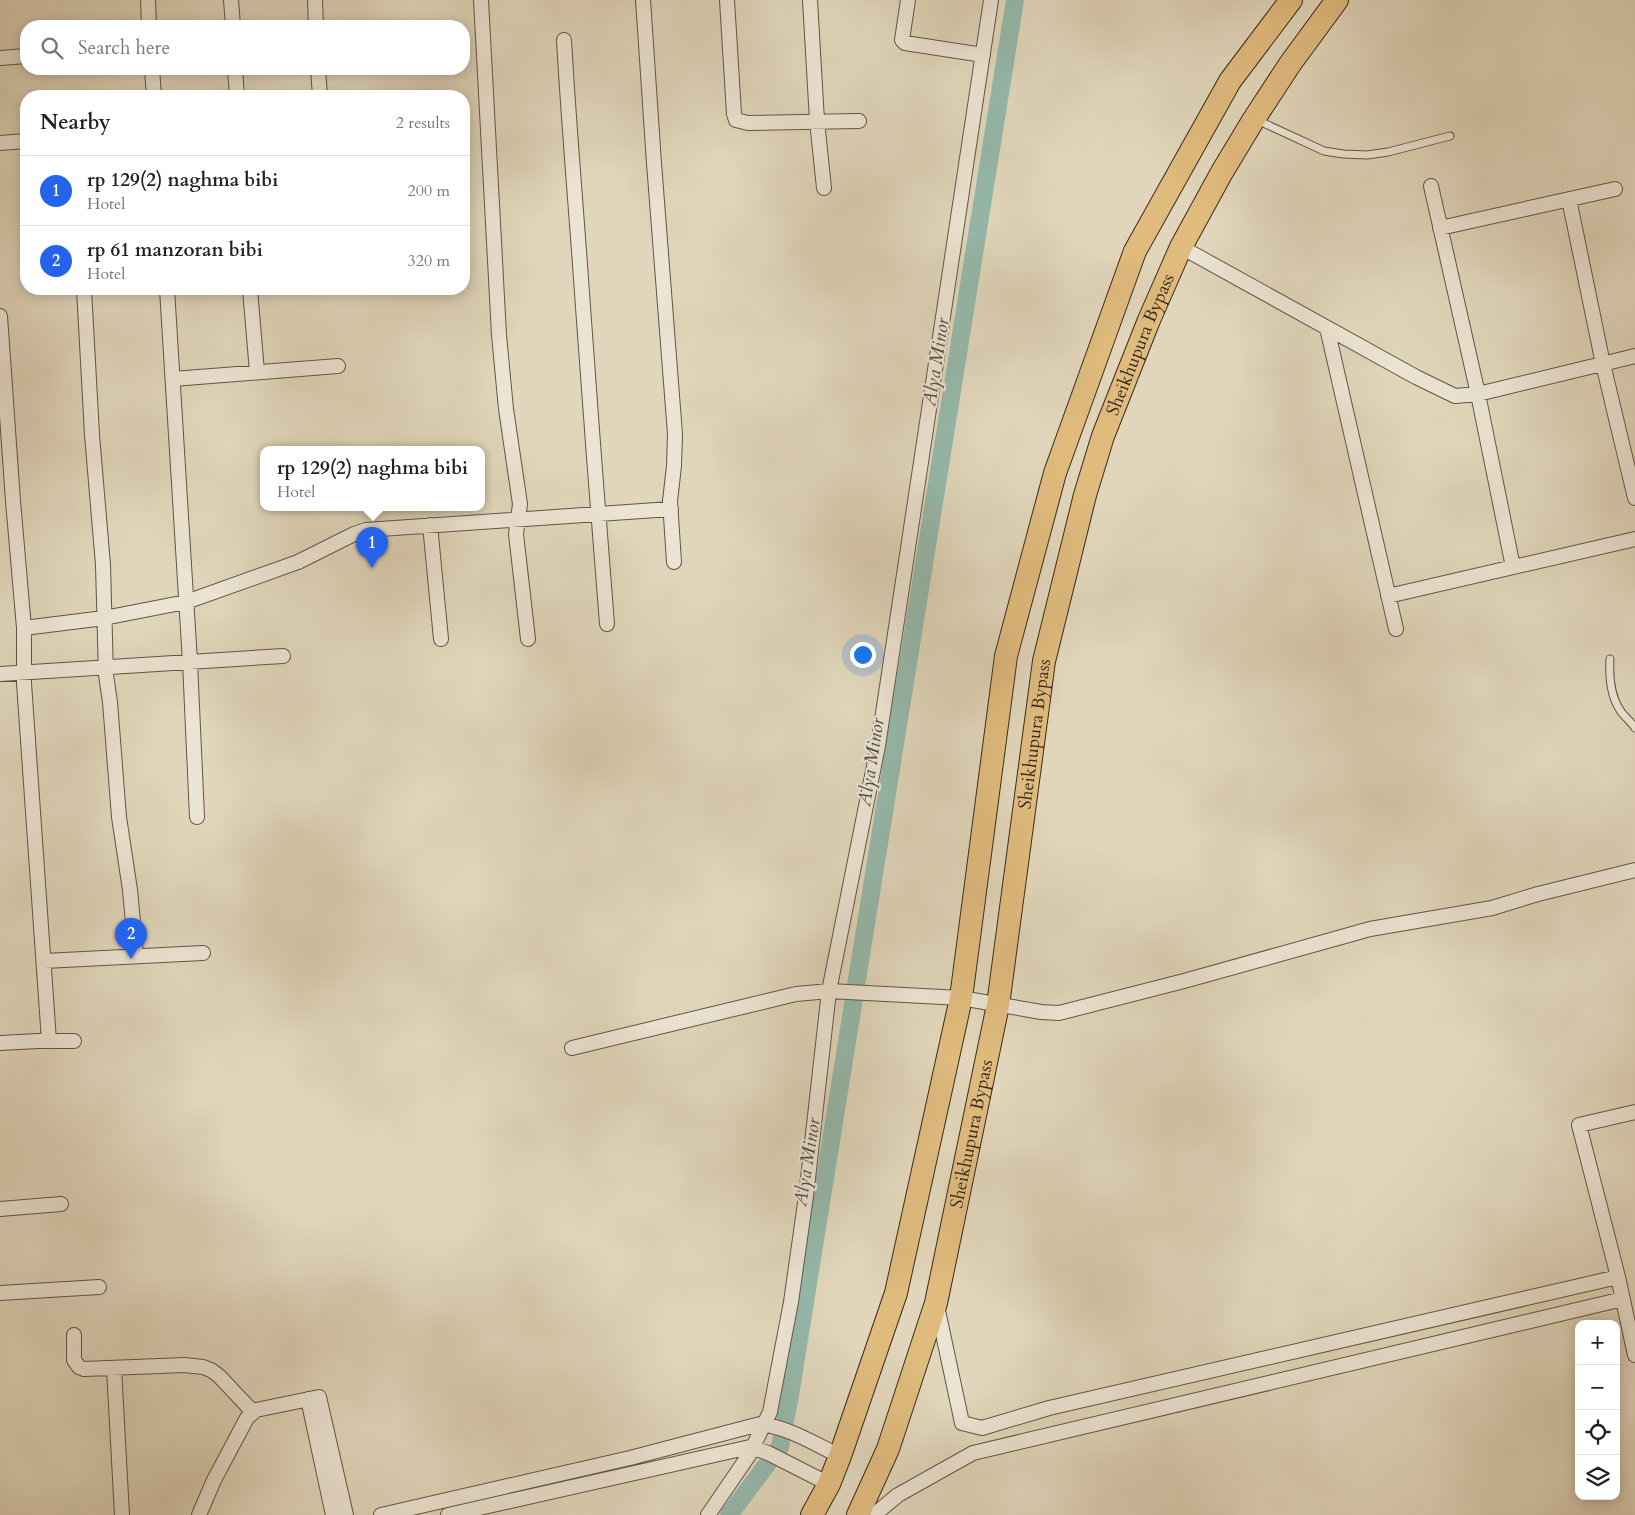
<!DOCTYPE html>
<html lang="en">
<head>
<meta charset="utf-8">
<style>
  body { margin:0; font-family:Cardo,serif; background:#f6f6f6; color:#202124 }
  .controls { position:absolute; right:15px; bottom:15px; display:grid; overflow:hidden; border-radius:10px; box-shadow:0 2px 12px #0003 }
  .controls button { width:45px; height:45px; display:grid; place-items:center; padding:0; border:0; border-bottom:1px solid #e0e0e0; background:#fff; color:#202124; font:25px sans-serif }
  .you { position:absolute; left:862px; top:654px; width:18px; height:18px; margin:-12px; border:4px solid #fff; border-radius:50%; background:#1a73e8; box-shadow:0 0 0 8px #1a73e833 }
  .badge { display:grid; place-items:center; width:32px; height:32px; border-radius:50%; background:#2563eb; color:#fff; font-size:16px; font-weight:700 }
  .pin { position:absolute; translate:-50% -41px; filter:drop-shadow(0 1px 2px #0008) }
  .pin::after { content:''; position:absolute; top:26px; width:18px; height:15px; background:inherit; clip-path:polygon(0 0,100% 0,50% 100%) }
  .popup { position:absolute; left:260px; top:446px; width:225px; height:65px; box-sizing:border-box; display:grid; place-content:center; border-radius:10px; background:#fff; filter:drop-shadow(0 1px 4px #0005); font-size:16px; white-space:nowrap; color:#757577 }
  .popup b { font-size:19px; color:#202124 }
  .popup::after { content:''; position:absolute; left:50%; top:100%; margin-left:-10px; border:10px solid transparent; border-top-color:#fff }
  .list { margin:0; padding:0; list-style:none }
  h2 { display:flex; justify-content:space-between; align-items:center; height:65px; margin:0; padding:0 20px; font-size:21px }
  h2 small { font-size:16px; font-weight:400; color:#757577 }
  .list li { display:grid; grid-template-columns:32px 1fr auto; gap:15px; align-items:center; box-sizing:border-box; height:70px; padding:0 20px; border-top:1px solid #e0e0e0 }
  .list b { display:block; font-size:19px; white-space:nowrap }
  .list p { margin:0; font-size:16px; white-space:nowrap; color:#757577 }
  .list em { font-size:16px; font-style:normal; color:#757577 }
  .icon { flex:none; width:28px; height:28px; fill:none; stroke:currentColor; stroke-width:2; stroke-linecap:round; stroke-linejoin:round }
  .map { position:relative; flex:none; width:1635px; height:1515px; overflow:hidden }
  .search { position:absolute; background:#fff; box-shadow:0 2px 12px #0003; left:20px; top:20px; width:450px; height:55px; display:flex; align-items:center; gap:12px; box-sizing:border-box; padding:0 18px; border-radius:20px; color:#757577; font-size:19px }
  .panel { position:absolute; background:#fff; box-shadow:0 2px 12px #0003; left:20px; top:90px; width:450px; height:205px; border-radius:20px }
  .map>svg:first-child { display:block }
</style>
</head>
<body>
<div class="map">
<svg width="1635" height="1515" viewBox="0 0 1635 1515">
  <rect width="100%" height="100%" fill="#e1d6bb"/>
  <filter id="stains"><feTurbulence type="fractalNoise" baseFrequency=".004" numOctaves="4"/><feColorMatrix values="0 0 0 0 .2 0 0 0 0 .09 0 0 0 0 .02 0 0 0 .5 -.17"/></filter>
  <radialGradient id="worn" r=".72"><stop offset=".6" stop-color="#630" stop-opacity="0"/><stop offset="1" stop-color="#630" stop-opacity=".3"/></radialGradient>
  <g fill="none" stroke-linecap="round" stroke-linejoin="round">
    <path stroke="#95b9ab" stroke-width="18" d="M729,1515L780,1447L790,1395L1015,0"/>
    <g stroke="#625544" stroke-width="9">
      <path id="service" d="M1257,120L1324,151L1343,154L1367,155L1388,152L1450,136
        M1610,659C1609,676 1610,695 1620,710C1624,717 1631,721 1635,728"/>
    </g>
    <g stroke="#625544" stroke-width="16">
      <path id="minor" d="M148,0L149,26
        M231,0L233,26
        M315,0L316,26
        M481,0L499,335L506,409L520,504L516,534L528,639
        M643,0L654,163L675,434L674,466L670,501L674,562
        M727,0L734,114L736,120L748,123L859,121
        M810,0L817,121L824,188
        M908,0L902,40L905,43L983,55
        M564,40C569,129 577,218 583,307C591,413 598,518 607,624
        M0,58L26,56
        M152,69L154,96
        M235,69L237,96
        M318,69L320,96
        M0,143L26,141
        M1431,186L1478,394L1513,567
        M1569,199L1603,364L1635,498
        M1440,228L1615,189
        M1181,247L1416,377L1455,396L1478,394L1635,356
        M84,289L92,435L103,565L106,675L110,702L119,817L130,890L136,955
        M167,289L190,662L197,817
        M250,289L257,372
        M0,316L13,501L24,628V683L49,1041
        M1327,328L1396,629
        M173,379L338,366
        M430,525L441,639
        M1388,596L1635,539
        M24,628L104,618L186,602L298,562L354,534L366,530L671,509
        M0,674L283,656
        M44,961L203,953
        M0,1043L38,1041H74
        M572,1048L796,994L829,991L961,998L1041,1012L1059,1013L1184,981L1370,929L1492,908L1538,894L1635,870
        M1635,1112L1579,1125L1618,1277L1635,1355
        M0,1209L61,1204
        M0,1293L99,1287
        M937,1306L962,1423L982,1428L1049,1408L1618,1277
        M74,1335V1360L79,1367L84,1369L184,1365L203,1367L211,1370L219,1376L253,1412
        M114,1368L122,1515
        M308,1399L333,1515
        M199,1515L214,1480L247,1418L256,1410L319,1397L346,1515
        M381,1515L630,1458L760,1424C788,1427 815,1444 840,1456
        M448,1515L750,1447L768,1453L829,1484
        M708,1515L749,1455L770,1412L791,1302L806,1196L829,991L878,746L991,0
        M874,1515L898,1495L973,1453L1623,1299"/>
    </g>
    <g stroke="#382a1d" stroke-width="24">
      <g id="trunk">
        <path d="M812,1515L829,1484L840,1456L896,1293L961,998L1006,656L1055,473L1135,251L1230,81L1291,0"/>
        <path id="s1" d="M858,1515L888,1449L936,1303L998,1005L1044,661L1085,495L1103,436L1149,320L1181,247L1222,172L1254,119L1290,64L1337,0"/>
      </g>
    </g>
    <use href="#service" stroke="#ece4d3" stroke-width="7"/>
    <use href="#minor" stroke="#ece4d3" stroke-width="14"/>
    <use href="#trunk" stroke="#e0bb7e" stroke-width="22"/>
  </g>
  <g text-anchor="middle" stroke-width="4" stroke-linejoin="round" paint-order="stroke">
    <g font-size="18" fill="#382a1d" stroke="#ece4d3">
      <text dy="6" stroke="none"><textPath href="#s1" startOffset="1209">Sheikhupura Bypass</textPath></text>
      <text dy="6" stroke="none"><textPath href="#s1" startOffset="804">Sheikhupura Bypass</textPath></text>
      <text dy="6" stroke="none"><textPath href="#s1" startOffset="399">Sheikhupura Bypass</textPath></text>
    </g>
    <g font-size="19" font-style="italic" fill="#4f4e40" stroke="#ece4d3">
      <text transform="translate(935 362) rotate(-81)" y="7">Alya Minor</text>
      <text transform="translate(870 762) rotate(-81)" y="7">Alya Minor</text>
      <text transform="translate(806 1162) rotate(-81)" y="7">Alya Minor</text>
    </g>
  </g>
  <rect width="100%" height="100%" filter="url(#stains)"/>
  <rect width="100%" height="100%" fill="url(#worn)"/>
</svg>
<div class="controls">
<button>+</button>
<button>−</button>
<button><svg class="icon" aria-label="locate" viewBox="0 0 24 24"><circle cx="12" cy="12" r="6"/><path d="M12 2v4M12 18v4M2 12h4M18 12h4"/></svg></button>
<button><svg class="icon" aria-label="layers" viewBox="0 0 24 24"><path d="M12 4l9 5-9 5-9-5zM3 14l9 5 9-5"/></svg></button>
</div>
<div class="you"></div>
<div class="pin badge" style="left:372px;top:568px">1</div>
<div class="popup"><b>rp 129(2) naghma bibi</b>Hotel</div>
<div class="pin badge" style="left:131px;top:959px">2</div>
<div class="search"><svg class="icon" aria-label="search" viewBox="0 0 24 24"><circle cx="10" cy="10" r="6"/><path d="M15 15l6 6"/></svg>Search here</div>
<section class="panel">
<h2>Nearby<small>2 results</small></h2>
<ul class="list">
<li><span class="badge">1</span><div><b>rp 129(2) naghma bibi</b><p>Hotel</p></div><em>200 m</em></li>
<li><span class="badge">2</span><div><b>rp 61 manzoran bibi</b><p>Hotel</p></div><em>320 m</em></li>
</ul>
</section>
</div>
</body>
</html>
